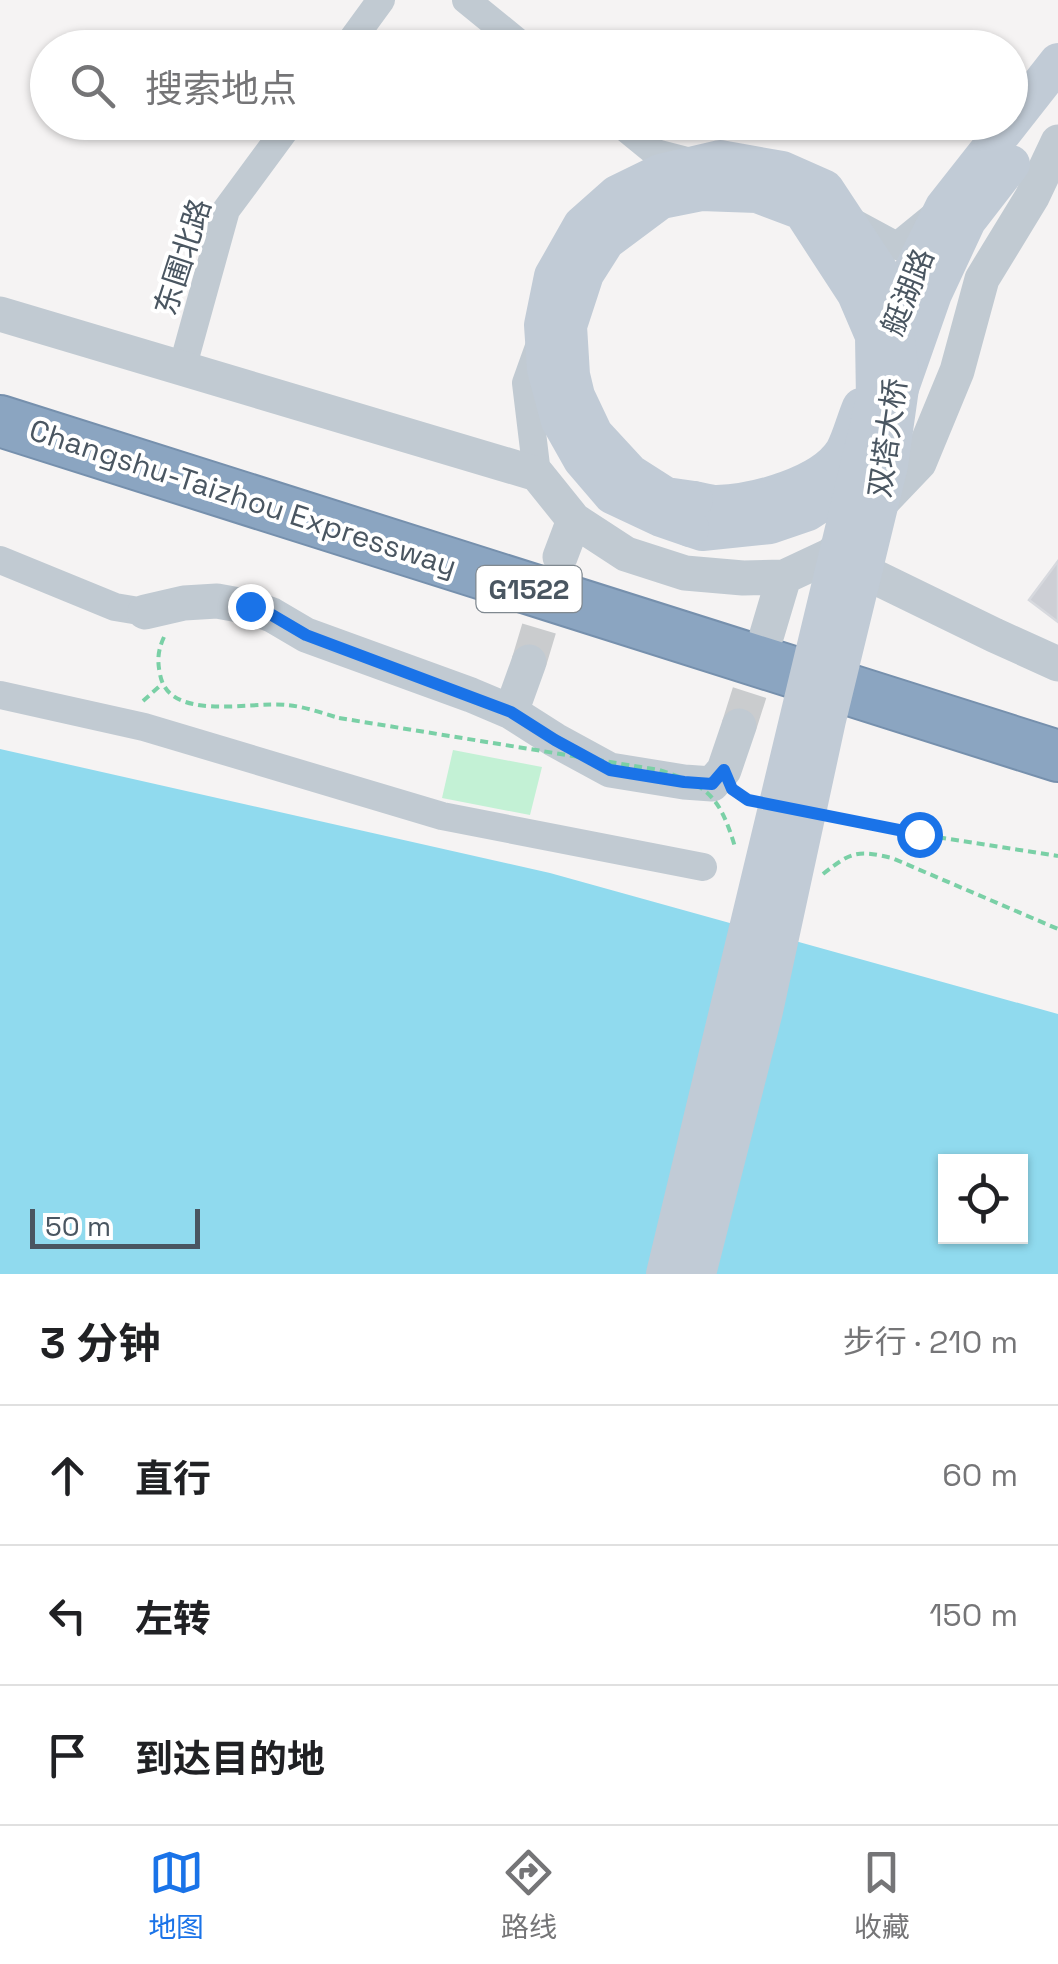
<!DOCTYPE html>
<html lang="zh">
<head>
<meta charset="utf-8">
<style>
  body { margin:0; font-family:"Space Grotesk","Noto Sans SC",sans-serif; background:#f2f2f2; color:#202124 }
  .controls { position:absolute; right:30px; bottom:30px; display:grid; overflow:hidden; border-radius:0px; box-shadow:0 2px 8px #0004 }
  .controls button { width:90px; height:90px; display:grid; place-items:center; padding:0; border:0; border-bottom:2px solid #e0e0e0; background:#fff; color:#202124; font:50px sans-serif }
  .scale { position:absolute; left:30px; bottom:25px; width:170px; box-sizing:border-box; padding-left:10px; border:5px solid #4a5661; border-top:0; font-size:28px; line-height:35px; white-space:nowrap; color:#4a5661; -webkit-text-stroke:8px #fff; paint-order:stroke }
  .stop { position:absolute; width:30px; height:30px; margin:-22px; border:8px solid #1a73e8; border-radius:50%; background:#fff }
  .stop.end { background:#1a73e8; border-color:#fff; box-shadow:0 2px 10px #0008 }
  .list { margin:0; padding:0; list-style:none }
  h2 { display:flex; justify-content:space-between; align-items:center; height:130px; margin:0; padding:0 40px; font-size:42px }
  h2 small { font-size:32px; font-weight:400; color:#757577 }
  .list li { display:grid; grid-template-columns:65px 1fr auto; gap:30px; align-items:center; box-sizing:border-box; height:140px; padding:0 40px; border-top:2px solid #e0e0e0 }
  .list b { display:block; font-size:38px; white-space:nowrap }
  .list em { font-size:32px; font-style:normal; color:#757577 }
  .icon { flex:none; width:55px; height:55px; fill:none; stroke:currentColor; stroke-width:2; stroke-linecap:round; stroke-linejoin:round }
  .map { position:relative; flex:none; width:1058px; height:1274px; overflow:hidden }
  .search { position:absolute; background:#fff; box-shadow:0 2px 8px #0004; left:30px; right:30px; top:30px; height:110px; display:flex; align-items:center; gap:25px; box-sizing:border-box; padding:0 35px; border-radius:55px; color:#757577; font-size:38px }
  .sheet { height:550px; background:#fff }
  nav { display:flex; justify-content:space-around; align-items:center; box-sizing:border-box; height:140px; border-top:2px solid #e0e0e0; background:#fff; font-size:28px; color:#757577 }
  nav a { display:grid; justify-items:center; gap:5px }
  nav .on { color:#1a73e8 }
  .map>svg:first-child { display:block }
</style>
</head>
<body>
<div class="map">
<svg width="1058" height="1274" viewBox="0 0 1058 1274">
  <rect width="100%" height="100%" fill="#f5f3f3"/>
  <path fill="#c3f1d5" d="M453,750L542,767L530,815L442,798Z"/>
  <path fill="#90daee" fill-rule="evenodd" d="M0,749L550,873L1058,1014V1274H0ZM946,1162H1020V1236H946Z"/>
  <path fill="#cdcfd5" stroke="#d7d9de" stroke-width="2.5" d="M1058,561V622L1029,600Z"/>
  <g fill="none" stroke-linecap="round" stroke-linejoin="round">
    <path stroke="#caccce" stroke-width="35" stroke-dasharray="35 18" stroke-linecap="butt" d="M529,662L556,572
      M739,726L766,641"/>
    <g stroke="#7690ad" stroke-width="54">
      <path id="motorway" d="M0,421L1058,756"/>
    </g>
    <path stroke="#7ad0a6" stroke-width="4" stroke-dasharray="8 5" stroke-linecap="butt" d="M164,637C158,650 157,660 160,674C168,723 252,701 286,705C303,706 322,713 339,718
      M143,701L162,684
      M836,818L885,829L1058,856
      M823,874C852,851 858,850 892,858L1058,929"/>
    <path stroke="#c1cad2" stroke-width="28" d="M466,0L525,48
      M346,48L381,0
      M618,122L656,153L695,163
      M847,219L897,246L935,215
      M182,369L226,210L291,122
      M537,474L526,383L540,344
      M0,560L115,607L145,612
      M0,695L144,727L442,816L703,867"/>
    <path stroke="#c1cad2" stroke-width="35" d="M0,314L537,474L574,520L626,554L685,573L743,578L784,577L831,555L919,463L957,371L982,279L1032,197L1058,142
      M560,557L574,520
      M838,559L994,635L1058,664
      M145,612L184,603L217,601L250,607L272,615L306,635L471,695L511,712L555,740L610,770L684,782L712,784L724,770L739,726
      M767,634L784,577
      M511,712L529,662"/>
    <path stroke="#c1cbd6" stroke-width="38" d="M890,327L896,304L944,207L1058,62
      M899,391L933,294L967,221L1011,164
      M694,500C701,501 709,504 717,504C755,503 823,485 844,451C851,438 855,421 861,407
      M690,528L702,532L770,525L808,512L846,487L861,466"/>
    <use href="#motorway" stroke="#8ba5c1" stroke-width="50"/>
    <path stroke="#7ad0a6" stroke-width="4" stroke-dasharray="8 5" stroke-linecap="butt" d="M339,718L659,770C708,785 720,797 735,847"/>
    <path stroke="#c1cbd6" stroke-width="38" d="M690,528L661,518L612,495L582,460L560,421L546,369L543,325L553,276L582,225L617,194L660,173L720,159L782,170L825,189L889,286L901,381L889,465L827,720L764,1011L697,1274
      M665,1274L875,400L874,336L856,294L802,211L757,194L701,192L661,200L606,241L585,274L568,326L571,375L576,396L594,434L630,473L666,496L694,500"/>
  </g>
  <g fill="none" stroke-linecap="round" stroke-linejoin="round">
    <path stroke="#1a73e8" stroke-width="12" d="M250,606L272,615L306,635L511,712L555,740L610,770L684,782L712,784L724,770L732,789L748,800L919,834"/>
  </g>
  <g text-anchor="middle" stroke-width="8" stroke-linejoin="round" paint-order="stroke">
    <rect fill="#fff" stroke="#808990" stroke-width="2.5" x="476.5" y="566" width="105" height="46" rx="8"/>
    <g font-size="28" font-weight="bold" fill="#4a5661">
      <text x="529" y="599">G1522</text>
    </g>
    <g font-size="30" fill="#4a5661" stroke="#fff">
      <text transform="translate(183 257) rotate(-72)" y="10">东圃北路</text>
      <text transform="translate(908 292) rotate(-68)" y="10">艇湖路</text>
      <text transform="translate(888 438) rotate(-82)" y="10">双塔大桥</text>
      <text transform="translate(243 498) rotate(18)" y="10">Changshu-Taizhou Expressway</text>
    </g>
  </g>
</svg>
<div class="controls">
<button><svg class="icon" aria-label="locate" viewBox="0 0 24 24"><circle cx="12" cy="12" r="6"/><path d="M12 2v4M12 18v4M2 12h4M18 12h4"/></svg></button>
</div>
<div class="scale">50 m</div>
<div class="stop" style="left:919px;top:834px"></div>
<div class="stop end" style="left:250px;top:606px"></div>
<div class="search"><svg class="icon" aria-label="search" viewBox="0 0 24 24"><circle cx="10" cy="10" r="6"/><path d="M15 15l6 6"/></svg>搜索地点</div>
</div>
<section class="sheet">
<h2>3 分钟<small>步行 · 210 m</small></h2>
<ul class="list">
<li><svg class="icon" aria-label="ahead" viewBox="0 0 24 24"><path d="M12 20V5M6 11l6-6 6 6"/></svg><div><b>直行</b></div><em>60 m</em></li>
<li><svg class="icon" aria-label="left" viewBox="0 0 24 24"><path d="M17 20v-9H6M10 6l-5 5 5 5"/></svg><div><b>左转</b></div><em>150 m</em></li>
<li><svg class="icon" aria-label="arrive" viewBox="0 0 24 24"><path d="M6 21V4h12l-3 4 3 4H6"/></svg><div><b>到达目的地</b></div></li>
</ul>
</section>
<nav>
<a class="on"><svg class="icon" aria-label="map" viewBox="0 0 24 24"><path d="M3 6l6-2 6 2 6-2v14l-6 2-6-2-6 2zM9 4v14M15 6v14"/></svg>地图</a>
<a><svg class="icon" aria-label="directions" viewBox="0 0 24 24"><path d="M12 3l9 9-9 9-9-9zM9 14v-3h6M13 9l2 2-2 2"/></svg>路线</a>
<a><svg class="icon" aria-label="saved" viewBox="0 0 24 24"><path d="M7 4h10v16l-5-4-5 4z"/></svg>收藏</a>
</nav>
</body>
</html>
